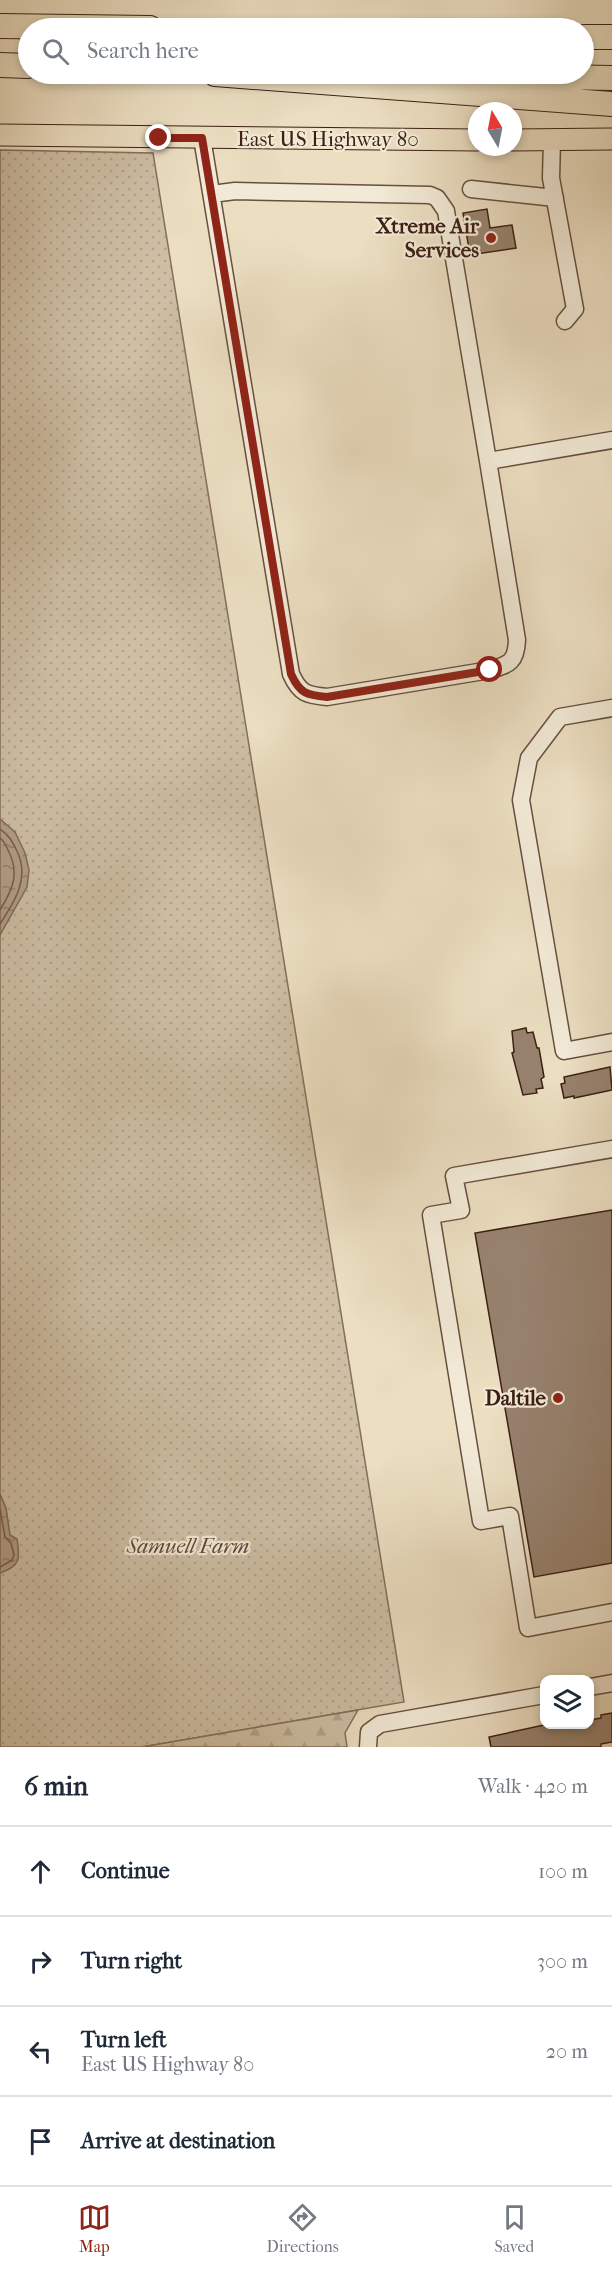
<!DOCTYPE html>
<html lang="en">
<head>
<meta charset="utf-8">
<style>
  body { margin:0; font-family:"IM FELL French Canon",serif; background:#f2f2f3; color:#1f2937 }
  .controls { position:absolute; right:18px; bottom:18px; display:grid; overflow:hidden; border-radius:12px; box-shadow:0 3px 9px #0003 }
  .controls button { width:54px; height:54px; display:grid; place-items:center; padding:0; border:0; border-bottom:2px solid #e0e1e3; background:#fff; color:#1f2937; font:30px sans-serif }
  .compass { position:absolute; left:468px; top:102px; width:54px; height:54px; border-radius:50%; background:#fff; box-shadow:0 3px 9px #0003; rotate:350deg }
  .stop { position:absolute; width:18px; height:18px; margin:-14px; border:4px solid #8f2418; border-radius:50%; background:#fff }
  .stop.end { background:#8f2418; border-color:#fff; box-shadow:0 2px 6px #0008 }
  .list { margin:0; padding:0; list-style:none }
  h2 { display:flex; justify-content:space-between; align-items:center; height:78px; margin:0; padding:0 24px; font-size:26px }
  h2 small { font-size:20px; font-weight:400; color:#747a83 }
  .list li { display:grid; grid-template-columns:39px 1fr auto; gap:18px; align-items:center; box-sizing:border-box; height:90px; padding:0 24px; border-top:2px solid #e0e1e3 }
  .list b { display:block; font-size:22px; white-space:nowrap }
  .list p { margin:0; font-size:20px; white-space:nowrap; color:#747a83 }
  .list em { font-size:20px; font-style:normal; color:#747a83 }
  .icon { flex:none; width:33px; height:33px; fill:none; stroke:currentColor; stroke-width:2; stroke-linecap:round; stroke-linejoin:round }
  .map { position:relative; flex:none; width:612px; height:1747px; overflow:hidden }
  .search { position:absolute; background:#fff; box-shadow:0 3px 9px #0003; left:18px; right:18px; top:18px; height:66px; display:flex; align-items:center; gap:15px; box-sizing:border-box; padding:0 21px; border-radius:33px; color:#747a83; font-size:22px }
  .sheet { height:438px; background:#fff }
  nav { display:flex; justify-content:space-around; align-items:center; box-sizing:border-box; height:84px; border-top:2px solid #e0e1e3; background:#fff; font-size:16px; color:#747a83 }
  nav a { display:grid; justify-items:center; gap:3px }
  nav .on { color:#8f2418 }
  .map>svg:first-child { display:block }
</style>
</head>
<body>
<div class="map">
<svg width="612" height="1747" viewBox="0 0 612 1747">
  <defs>
    <pattern id="grass-dots" width="8" height="8" patternUnits="userSpaceOnUse" patternTransform="scale(1.5)"><rect width="8" height="8" fill="#cdbea4"/><path d="M2 2h.1M6 6h.1" fill="none" stroke="#b1a38c" stroke-width="1.8" stroke-linecap="round"/></pattern>
    <pattern id="forest-firs" width="22" height="20" patternUnits="userSpaceOnUse" patternTransform="scale(1.5)"><rect width="22" height="20" fill="#cdbea4"/><path d="M5 1l3.5 6h-7zM16 11l3.5 6h-7z" fill="#b1a38c"/></pattern>
    <pattern id="water-ripples" width="26" height="14" patternUnits="userSpaceOnUse" patternTransform="scale(1.5)"><rect width="26" height="14" fill="#b09d86"/><path d="M2 4q2-2 4 0t4 0M15 11q2-2 4 0t4 0" fill="none" stroke="#907f6c"/></pattern>
  </defs>
  <rect width="100%" height="100%" fill="#ebdec1"/>
  <filter id="stains"><feTurbulence type="fractalNoise" baseFrequency=".00333" numOctaves="4"/><feColorMatrix values="0 0 0 0 .2 0 0 0 0 .09 0 0 0 0 .02 0 0 0 .5 -.17"/></filter>
  <radialGradient id="worn" r=".72"><stop offset=".6" stop-color="#630" stop-opacity="0"/><stop offset="1" stop-color="#630" stop-opacity=".3"/></radialGradient>
  <path fill="url(#grass-dots)" stroke="#846e5c" stroke-width="1.5" d="M0,150L153,153L404,1702L142,1747H0Z"/>
  <path fill="url(#forest-firs)" stroke="#846e5c" stroke-width="1.5" d="M358,1710L345,1733L347,1747H142Z"/>
  <path fill="url(#water-ripples)" stroke="#826b58" stroke-width="1.5" d="M0,819L15,832L25,853L29,870L27,887L0,935Z
    M0,1494L6,1508L10,1535L17,1539C20,1558 21,1566 0,1573Z"/>
  <g fill="none" stroke-linecap="round" stroke-linejoin="round">
    <path stroke="#765e4d" stroke-width="1.5" d="M0,829C9,835 12,841 17,851C30,878 15,901 0,924
      M0,838C5,842 6,845 8,850C20,873 13,889 0,910
      M0,1509L5,1537L11,1543L14,1555L12,1560L0,1567"/>
  </g>
  <path fill="#97826e" stroke="#3c1f14" stroke-width="1.5" d="M487,209L490,228L512,225L516,248L470,255L463,213Z
    M526,1028L527,1033L533,1032L537,1048H539L544,1077L541,1079L543,1088L536,1089L537,1093L523,1095L512,1053L514,1052L512,1031Z
    M610,1067L612,1090L574,1098V1096L564,1098L561,1084L565,1083L564,1077Z
    M612,1210V1563L534,1577L475,1233Z
    M612,1713V1742L601,1744V1747H491L489,1737L544,1725L550,1726L590,1725V1720L601,1718V1715Z"/>
  <g fill="none" stroke-linecap="round" stroke-linejoin="round">
    <g stroke="#684f3f" stroke-width="19">
      <path id="minor" d="M202,138L291,674C300,694 307,695 327,697L490,670C510,664 516,662 517,640L488,461L612,440
        M552,140L551,178L575,309L565,321
        M471,189L555,198
        M212,194L235,191L430,195L437,198L446,211L488,461
        M612,708L560,717L529,758L521,800L564,1051L612,1042
        M612,1149L454,1176L461,1210L431,1215L481,1521L510,1516L528,1628L612,1612
        M590,1687L612,1683
        M368,1747L369,1732L380,1724L544,1695"/>
    </g>
    <g stroke="#3c1f14" stroke-width="23">
      <path id="major" d="M0,135L477,140
        M513,140L612,139"/>
    </g>
    <g stroke="#3c1f14" stroke-width="26">
      <path id="highway" d="M0,26L150,28
        M584,37H612
        M0,65L28,66
        M215,74L612,104
        M411,74L612,78"/>
    </g>
    <use href="#minor" stroke="#f2ead7" stroke-width="16"/>
    <use href="#major" stroke="#ebdec1" stroke-width="21"/>
    <use href="#highway" stroke="#ebdec1" stroke-width="24"/>
  </g>
  <g fill="none" stroke-linecap="round" stroke-linejoin="round">
    <path stroke="#8f2418" stroke-width="8" d="M159,138H202L291,674C300,694 307,695 327,697L490,670"/>
  </g>
  <g fill="#8f2418" stroke="#f2ead7" stroke-width="2">
    <circle cx="491" cy="238" r="6"/>
    <circle cx="558" cy="1398" r="6"/>
  </g>
  <g text-anchor="middle" stroke-width="4.5" stroke-linejoin="round" paint-order="stroke">
    <g font-size="21" fill="#3c1f14" stroke="#f2ead7">
      <text x="328" y="146">East US Highway 80</text>
    </g>
    <g font-size="21" font-weight="bold" fill="#3c1f14" stroke="#f2ead7" text-anchor="end">
      <text x="479" y="233">Xtreme Air<tspan x="479" dy="24">Services</tspan></text>
      <text x="546" y="1405">Daltile</text>
    </g>
    <g font-size="21" font-style="italic" fill="#604738" stroke="#f2ead7">
      <text x="188" y="1553">Samuell Farm</text>
    </g>
  </g>
  <rect width="100%" height="100%" filter="url(#stains)"/>
  <rect width="100%" height="100%" fill="url(#worn)"/>
</svg>
<div class="controls">
<button><svg class="icon" aria-label="layers" viewBox="0 0 24 24"><path d="M12 4l9 5-9 5-9-5zM3 14l9 5 9-5"/></svg></button>
</div>
<svg class="compass" viewBox="-18 -18 36 36"><path d="M0-13l5 13h-10z" fill="#e53935"/><path d="M0 13l5-13h-10z" fill="#747a83"/></svg>
<div class="stop" style="left:490px;top:670px"></div>
<div class="stop end" style="left:159px;top:138px"></div>
<div class="search"><svg class="icon" aria-label="search" viewBox="0 0 24 24"><circle cx="10" cy="10" r="6"/><path d="M15 15l6 6"/></svg>Search here</div>
</div>
<section class="sheet">
<h2>6 min<small>Walk · 420 m</small></h2>
<ul class="list">
<li><svg class="icon" aria-label="ahead" viewBox="0 0 24 24"><path d="M12 20V5M6 11l6-6 6 6"/></svg><div><b>Continue</b></div><em>100 m</em></li>
<li><svg class="icon" aria-label="right" viewBox="0 0 24 24"><path d="M7 20v-9h11M14 6l5 5-5 5"/></svg><div><b>Turn right</b></div><em>300 m</em></li>
<li><svg class="icon" aria-label="left" viewBox="0 0 24 24"><path d="M17 20v-9H6M10 6l-5 5 5 5"/></svg><div><b>Turn left</b><p>East US Highway 80</p></div><em>20 m</em></li>
<li><svg class="icon" aria-label="arrive" viewBox="0 0 24 24"><path d="M6 21V4h12l-3 4 3 4H6"/></svg><div><b>Arrive at destination</b></div></li>
</ul>
</section>
<nav>
<a class="on"><svg class="icon" aria-label="map" viewBox="0 0 24 24"><path d="M3 6l6-2 6 2 6-2v14l-6 2-6-2-6 2zM9 4v14M15 6v14"/></svg>Map</a>
<a><svg class="icon" aria-label="directions" viewBox="0 0 24 24"><path d="M12 3l9 9-9 9-9-9zM9 14v-3h6M13 9l2 2-2 2"/></svg>Directions</a>
<a><svg class="icon" aria-label="saved" viewBox="0 0 24 24"><path d="M7 4h10v16l-5-4-5 4z"/></svg>Saved</a>
</nav>
</body>
</html>
